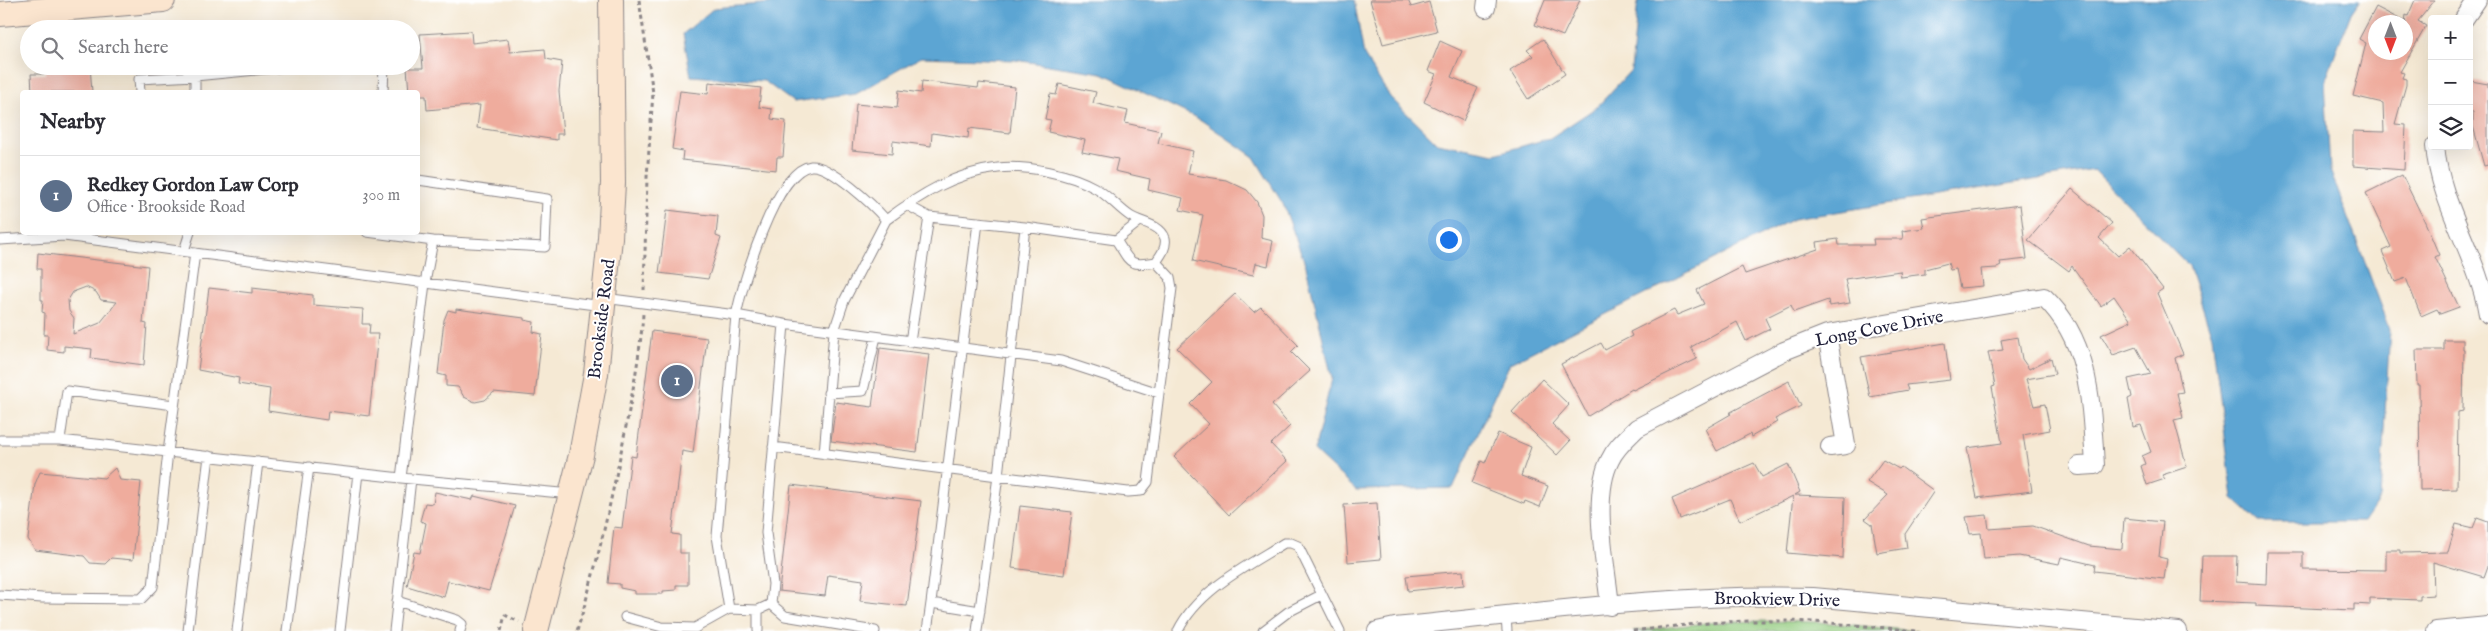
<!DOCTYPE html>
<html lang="en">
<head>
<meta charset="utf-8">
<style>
  body { margin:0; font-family:"IM FELL English",serif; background:#f2f2f3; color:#2b2b33 }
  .controls { position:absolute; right:15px; top:15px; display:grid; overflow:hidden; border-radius:5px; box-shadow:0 5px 20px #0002 }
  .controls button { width:45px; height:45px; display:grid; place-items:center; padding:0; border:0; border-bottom:1px solid #e1e1e2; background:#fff; color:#2b2b33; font:25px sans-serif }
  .compass { position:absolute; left:2368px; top:15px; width:45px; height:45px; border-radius:50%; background:#fff; box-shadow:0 5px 20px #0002; rotate:180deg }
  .you { position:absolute; left:1448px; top:239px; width:18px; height:18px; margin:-12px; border:4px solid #fff; border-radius:50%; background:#1a73e8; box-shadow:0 0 0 8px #1a73e833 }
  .badge { display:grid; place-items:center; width:32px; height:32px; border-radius:50%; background:#b5179e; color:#fff; font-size:16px; font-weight:700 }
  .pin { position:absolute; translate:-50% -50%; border:2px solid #fff; box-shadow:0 1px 5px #0006 }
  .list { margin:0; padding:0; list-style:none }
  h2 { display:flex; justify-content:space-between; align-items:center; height:65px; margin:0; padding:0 20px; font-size:21px }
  h2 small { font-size:16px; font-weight:400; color:#7c7c81 }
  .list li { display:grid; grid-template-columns:32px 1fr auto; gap:15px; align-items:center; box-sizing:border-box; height:80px; padding:0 20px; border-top:1px solid #e1e1e2 }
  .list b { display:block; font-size:19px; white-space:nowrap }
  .list p { margin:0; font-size:16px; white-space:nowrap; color:#7c7c81 }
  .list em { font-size:16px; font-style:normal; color:#7c7c81 }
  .icon { flex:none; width:28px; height:28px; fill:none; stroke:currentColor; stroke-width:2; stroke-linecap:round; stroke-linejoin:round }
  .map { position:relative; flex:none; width:2488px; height:631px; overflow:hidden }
  .search { position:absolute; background:#fff; box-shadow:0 5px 20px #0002; left:20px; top:20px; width:400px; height:55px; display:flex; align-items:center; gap:12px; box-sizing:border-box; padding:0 18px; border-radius:28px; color:#7c7c81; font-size:19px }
  .panel { position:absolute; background:#fff; box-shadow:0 5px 20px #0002; left:20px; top:90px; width:400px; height:145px; border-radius:5px }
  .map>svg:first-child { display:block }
</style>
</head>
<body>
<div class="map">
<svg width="2488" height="631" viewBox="0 0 2488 631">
  <rect width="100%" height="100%" fill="#fff"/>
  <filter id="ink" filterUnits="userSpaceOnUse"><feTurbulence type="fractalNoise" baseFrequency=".02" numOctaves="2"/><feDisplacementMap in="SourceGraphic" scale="10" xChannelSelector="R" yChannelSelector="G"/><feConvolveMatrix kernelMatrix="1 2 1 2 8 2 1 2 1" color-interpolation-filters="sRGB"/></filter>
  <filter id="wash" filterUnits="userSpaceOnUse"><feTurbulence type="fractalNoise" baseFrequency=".0096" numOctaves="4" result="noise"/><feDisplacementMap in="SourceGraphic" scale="20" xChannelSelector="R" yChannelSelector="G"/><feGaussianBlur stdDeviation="1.12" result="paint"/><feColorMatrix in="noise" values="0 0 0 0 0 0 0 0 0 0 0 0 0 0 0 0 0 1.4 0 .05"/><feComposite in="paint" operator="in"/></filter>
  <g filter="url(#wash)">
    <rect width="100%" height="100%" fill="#f5e9d4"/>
    <path fill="#92ca7d" stroke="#5a765c" d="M1760,621L1819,622L1917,631H1633L1705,623Z"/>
    <path fill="#5ba5d3" stroke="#3e6487" d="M807,0H1354L1364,55L1390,97L1437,143L1495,154L1550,138L1597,107L1631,70L1638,0H2360L2351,13L2325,81L2330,170L2390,329L2380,498L2364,522H2259L2233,498L2212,336L2189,266L2094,170L1793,219L1510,363L1453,488L1356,490L1314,451L1332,378L1306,266L1283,204L1254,157L1201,120L1102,73L1015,60L921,57L856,94L793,102L764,81L691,76L683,34L714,8Z"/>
    <g id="blocks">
      <path fill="#efac9d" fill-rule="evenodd" d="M1370,0H1408L1411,7L1429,2L1437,31L1383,44Z
        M1545,0H1580L1563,36L1535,25Z
        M2415,0H2435L2418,21L2426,26L2400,72L2404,73L2402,78L2406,79V85L2395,124L2406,125L2404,170L2353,166V131L2384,132L2383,103L2353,96L2366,43L2359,39L2376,7L2405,22L2406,15L2408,16ZM2376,22H2406V52H2376Z
        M471,31L472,43L508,39L510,52L545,49L546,59L562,62L559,91L563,134H557V140L477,128L480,105L427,110L426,96H418V92H409L407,68H423L420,34Z
        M1543,39L1565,74L1528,99L1510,71L1533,56L1527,50Z
        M1440,41L1462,51L1451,77L1478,88L1463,121L1424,102L1436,74L1428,71Z
        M45,66H90L92,92H32L31,74H45Z
        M922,81L978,88L979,83L1015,87L1010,133L969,128L968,138L932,133L931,146L893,141L892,154L852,150L856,104L897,108L899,90L921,93Z
        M2471,81L2488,84V165L2484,166L2473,126V112L2469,111Z
        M709,82L761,88L759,107L772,109L771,119L786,121L783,157H777L776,170L682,160L683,151L672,149L680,91L708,94Z
        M1059,84L1096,92L1093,103L1128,111L1125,123L1161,131L1158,143L1193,151L1188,174L1226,180L1247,190L1257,202L1262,215L1261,238L1273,241L1268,266L1256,263L1253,275L1193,261L1203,215L1180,210L1183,198L1148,190L1150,179L1115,171L1118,159L1082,152L1085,140L1048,132L1051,120L1045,119L1050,94L1056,95Z
        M2402,175L2425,222L2439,255L2435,257L2459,307L2440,314L2437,309L2421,316L2406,278L2395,282L2382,251L2391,247L2366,193Z
        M2072,189L2112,223L2099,238L2118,256L2130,246L2163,289L2157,293L2183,354L2175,358L2183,392L2177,393L2183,418L2174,420L2187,467L2162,475L2165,479L2147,485L2141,466L2145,464L2142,456L2151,452L2141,425L2133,427L2128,399L2132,397L2128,379L2151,374L2136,347L2113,355L2101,335L2131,321L2114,296L2101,306L2072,266L2069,271L2028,240Z
        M2020,205L2027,259L2000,262L2001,266L1997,268L1981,269L1983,286L1960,288L1956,269L1950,270L1948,263L1925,269V274L1901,277L1900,271L1845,279L1850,303L1829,306L1828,300L1794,312L1791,305L1765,318L1770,329L1746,341L1737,322L1691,347L1697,359L1633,390L1632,389L1588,416L1561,364L1601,343L1605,350L1632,336L1630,332L1674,310L1677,315L1704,304L1697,290L1742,267L1745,274L1818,249L1817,242L1838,239L1839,245H1874L1873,239H1903L1902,231L1924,228L1922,218Z
        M667,210L718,216L716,236L721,238L708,279L659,273Z
        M38,253L148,266L143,323L147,324L144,365L91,358L92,349L64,346V352L47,350L48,335H44L45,313L42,312L43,300H41V269H37ZM86,287L96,292L101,300L117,302L100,323L73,334L74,318L69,311L68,300L73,292Z
        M209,288L252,293V288L313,295V305L363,309L362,324H370L369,334H378L369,416L328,411L327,420L268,411L270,389L238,384L239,378L198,370Z
        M1235,294L1254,312L1261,307L1298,345L1291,352L1310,371L1272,405L1290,426L1271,444L1287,461L1229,515L1174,457L1209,424L1190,404L1212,382L1177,348Z
        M456,309L524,318V320L534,322L533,332L542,334L535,396L494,392L485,400L475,402L464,397L458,387L446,386V376L438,374L444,320L448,310L456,312Z
        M652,331L707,338L693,453L682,451L672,534L680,535V553H688V585H676V590L663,591V594H635V591L620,588V584L608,583L614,527L622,528L631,456L636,457Z
        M2018,337L2022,359L2029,369L2051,358L2055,374L2026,379L2034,406L2045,404L2050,430L2023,435L2032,491L1977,498L1967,448L2002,443L1992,387L1995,386L1988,352L2003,350L2001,340Z
        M2444,340H2463V349H2464L2463,411L2458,412L2457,489L2420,490L2419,385H2417L2416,350H2444Z
        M1945,343L1950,380L1906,385L1908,390L1870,397L1861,357Z
        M880,348L929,354L917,452L831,441L836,402L872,407Z
        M1542,379L1569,405L1552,424L1570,441L1557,455L1512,412Z
        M1789,381L1801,406L1775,419L1777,422L1751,437L1750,434L1717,451L1705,429L1731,414L1729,413Z
        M1498,433L1531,447L1521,476L1548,486L1540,507L1525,501L1524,504L1472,483L1481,461L1485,463Z
        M1883,460L1899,469L1901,467L1934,491L1905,534L1907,548L1877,553L1872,524L1865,519L1888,495L1867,482Z
        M1754,463L1762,477L1788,464L1800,492L1795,495L1845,497L1843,558L1787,553L1793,496L1740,521L1730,499L1680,519L1672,499Z
        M115,468L120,480L141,482L133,560L111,558L105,564L90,563L84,556L35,550L28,539L35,484L40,472L104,478Z
        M791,485L921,501L907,606L860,601L863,580L828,575L825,596L779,591Z
        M435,492L472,500L474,496L515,506L489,591L448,581L444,597L407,586L414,552L420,553L426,523L420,521L425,503L433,504Z
        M1377,503L1381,559L1348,562L1344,505Z
        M1020,506L1072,512L1064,575L1012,568Z
        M1987,515L1989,529L2033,526L2089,546L2122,549L2124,518L2163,522L2159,557L2167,559L2164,579L2094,571L2095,565L2061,557L2059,564L2019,556L1984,559L1981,533L1970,534L1966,517Z
        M2477,518L2488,522V566L2484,577L2433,562L2434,595L2420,596V600L2370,598V605L2354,604V610L2256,606V603L2200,601L2202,556H2237L2236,582L2266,584L2267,552H2303V569L2386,570V550H2400V553L2448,552L2456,524L2473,528Z
        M1463,571L1464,585L1408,591L1406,576Z"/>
    </g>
  </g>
  <g filter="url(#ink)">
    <use href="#blocks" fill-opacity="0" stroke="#8c8688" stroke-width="1"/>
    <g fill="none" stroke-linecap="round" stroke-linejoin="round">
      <g stroke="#8c8688" stroke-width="11">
        <path id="lane" d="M140,92L139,79L195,76
          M195,92V76L296,66
          M383,92L384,66
          M907,205L929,217
          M367,232L433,241
          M0,240L64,236L603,306
          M1116,240L1140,221
          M184,251L190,232
          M604,298L736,315C743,284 775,170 811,166C830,164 874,206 886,220C921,194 955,173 998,168C1026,165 1071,174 1095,188C1108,195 1118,208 1130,216C1141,223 1160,224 1165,238C1167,247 1161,255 1156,262L1170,277L1172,288L1148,482L1141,491L1128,492L998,476L977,631
          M784,324L1061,361L1159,393
          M910,342L929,217L1025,227L1116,240C1131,262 1127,267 1156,262
          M828,393L863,391L876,337
          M0,440H60L401,478L425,283L433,241L545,247L547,199L418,180
          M60,440L67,391L174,405
          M773,447L998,476L1025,227
          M824,454L834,331L844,301L886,220
          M401,478L571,494
          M0,595L42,598L141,599L153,587L168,452L195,253
          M397,601L457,620L462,624L460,631
          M931,603L978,222
          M771,604L785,616L875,631
          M729,609L758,610
          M1506,616L1507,631
          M625,617L662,627L695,628L729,609L717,536L736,315L784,324L766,533L773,584L771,604L758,610V631
          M188,631L209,456
          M237,631L258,462
          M287,631L309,467
          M340,631L358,473
          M394,631L411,479
          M927,631L931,603L980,611
          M1178,631C1198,590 1247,566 1284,543H1291L1298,546L1340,631
          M1263,631L1288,612L1321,595"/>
      </g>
      <g stroke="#8c8688" stroke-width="20">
        <path id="street" d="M1486,8L1487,0
          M2464,19L2477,0
          M2435,146C2440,206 2478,256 2488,314
          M1827,334L1846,445L1830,447
          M1610,606C1606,565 1591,496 1610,460C1616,447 1627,438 1637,428L1784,351L1827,334L2044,297C2091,342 2091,405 2095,465L2079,466
          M1377,631L1395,627C1534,613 1673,593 1813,597L2178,631
          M2436,631L2488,626"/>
      </g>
      <g stroke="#8c8688" stroke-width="26">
        <path id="secondary" d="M0,14L163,0
          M536,631L581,455L596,374L610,238L613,183L611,0"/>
      </g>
      <path stroke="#8c8688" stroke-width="3" stroke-dasharray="4 4" stroke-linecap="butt" d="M639,0L653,93L647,177L644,290
        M501,631L505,615L519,622
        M577,631C596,569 610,506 623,442C631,399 640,358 643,314
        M1633,631C1676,626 1717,621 1760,621C1812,620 1864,626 1917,631"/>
      <use href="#lane" stroke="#fff" stroke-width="9"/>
      <use href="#street" stroke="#fff" stroke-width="18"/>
      <use href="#secondary" stroke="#fbe5cf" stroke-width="24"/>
    </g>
  </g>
  <g text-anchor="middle" stroke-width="4" stroke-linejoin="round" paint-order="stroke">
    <g font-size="18" fill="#22223b" stroke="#fff">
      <text transform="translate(601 319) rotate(-83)" y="6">Brookside Road</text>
      <text transform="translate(1879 328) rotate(-11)" y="6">Long Cove Drive</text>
      <text transform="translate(1777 599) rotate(1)" y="6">Brookview Drive</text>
    </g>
  </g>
</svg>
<div class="controls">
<button>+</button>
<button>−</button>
<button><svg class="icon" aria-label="layers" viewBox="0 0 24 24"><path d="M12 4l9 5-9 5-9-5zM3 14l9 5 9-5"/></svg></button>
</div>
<svg class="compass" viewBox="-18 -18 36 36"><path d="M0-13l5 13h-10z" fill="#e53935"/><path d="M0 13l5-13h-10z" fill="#7c7c81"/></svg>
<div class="you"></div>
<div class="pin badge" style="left:677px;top:381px;background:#5c6f8a">1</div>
<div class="search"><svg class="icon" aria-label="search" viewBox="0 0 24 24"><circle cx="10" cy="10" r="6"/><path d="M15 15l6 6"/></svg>Search here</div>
<section class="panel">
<h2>Nearby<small></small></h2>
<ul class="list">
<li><span class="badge" style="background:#5c6f8a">1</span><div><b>Redkey Gordon Law Corp</b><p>Office · Brookside Road</p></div><em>300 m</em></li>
</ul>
</section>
</div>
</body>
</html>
